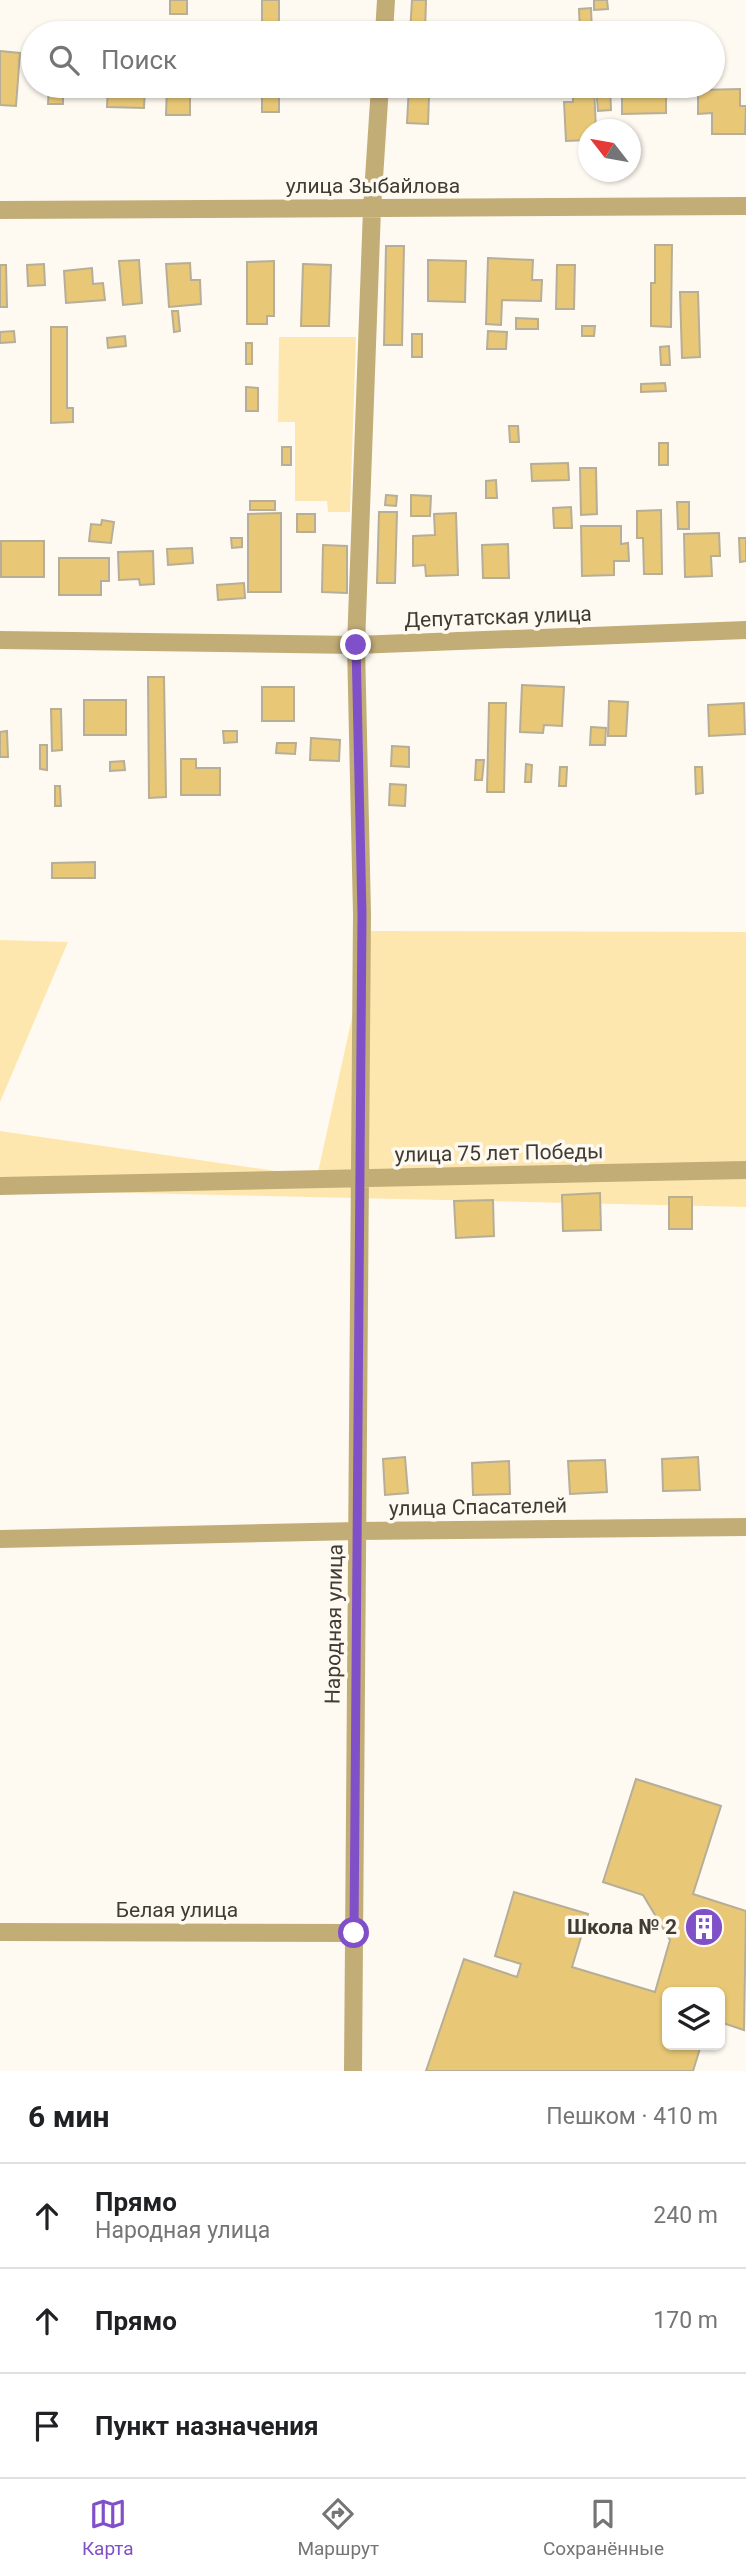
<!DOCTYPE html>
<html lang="ru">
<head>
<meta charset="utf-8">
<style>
  body { margin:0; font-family:Roboto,sans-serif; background:#f6f6f6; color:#202124 }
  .controls { position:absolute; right:21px; bottom:21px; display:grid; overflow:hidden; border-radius:10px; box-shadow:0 2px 5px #0004 }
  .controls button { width:63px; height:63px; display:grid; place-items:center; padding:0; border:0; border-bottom:2px solid #e0e0e0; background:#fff; color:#202124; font:35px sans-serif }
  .compass { position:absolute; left:578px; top:119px; width:63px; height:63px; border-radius:50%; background:#fff; box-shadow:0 2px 5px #0004; rotate:301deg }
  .stop { position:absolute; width:21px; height:21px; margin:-16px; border:5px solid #8050c8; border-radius:50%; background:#fff }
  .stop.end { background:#8050c8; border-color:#fff; box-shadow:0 2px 7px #0008 }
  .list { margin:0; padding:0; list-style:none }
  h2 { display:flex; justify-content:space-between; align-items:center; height:91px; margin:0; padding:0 28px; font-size:30px }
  h2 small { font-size:23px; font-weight:400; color:#757577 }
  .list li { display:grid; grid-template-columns:46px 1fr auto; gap:21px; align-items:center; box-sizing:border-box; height:105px; padding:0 28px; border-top:2px solid #e0e0e0 }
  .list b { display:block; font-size:26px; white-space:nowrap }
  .list p { margin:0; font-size:23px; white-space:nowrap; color:#757577 }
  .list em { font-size:23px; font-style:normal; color:#757577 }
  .icon { flex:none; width:38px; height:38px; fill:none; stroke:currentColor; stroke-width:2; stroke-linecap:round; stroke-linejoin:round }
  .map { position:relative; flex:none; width:746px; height:2071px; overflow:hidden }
  .search { position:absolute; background:#fff; box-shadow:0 2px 5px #0004; left:21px; right:21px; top:21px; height:77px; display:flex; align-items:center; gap:18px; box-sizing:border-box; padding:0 24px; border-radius:38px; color:#757577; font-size:26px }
  .sheet { height:406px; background:#fff }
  nav { display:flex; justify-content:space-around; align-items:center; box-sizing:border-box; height:98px; border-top:2px solid #e0e0e0; background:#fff; font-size:19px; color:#757577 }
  nav a { display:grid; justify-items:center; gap:4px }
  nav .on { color:#8050c8 }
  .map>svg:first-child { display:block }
</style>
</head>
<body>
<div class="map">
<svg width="746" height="2071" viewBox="0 0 746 2071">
  <rect width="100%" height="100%" fill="#fefaf1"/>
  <path fill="#fee7af" d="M279,337H356L350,512H328L327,501H295V422H278Z
    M371,931L746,932V1207L0,1190V1131L317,1177Z
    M0,940L68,942L0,1102Z"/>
  <path fill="#e8c876" stroke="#b7ae98" stroke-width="2" d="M170,0H187V14H170Z
    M262,0H279V33H262Z
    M412,0H426L425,33H410Z
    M594,0H607L608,9L594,10Z
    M591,8L592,33H580L579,9Z
    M169,23H186L187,33H169Z
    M498,25V33H472V26Z
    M508,25H528V33H508Z
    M149,26L164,27V33H149Z
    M0,51L20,53L16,106L0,105Z
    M49,86H63V104H48Z
    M108,86H145L144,108L107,107Z
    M167,86H190V115H166Z
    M262,86H279V112H262Z
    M296,86H326L325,95L296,94Z
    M409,86H423L422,96H429L428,124L407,123Z
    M476,86H548V88L476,90Z
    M573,86H594L596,130H588V140L566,141L564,102H573Z
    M596,86H610L611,110L598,111Z
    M622,86H672V94L666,95V113L622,114Z
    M740,89V106H746L745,134H712V113L698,114V90Z
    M655,245H672L671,327L651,326V283H655Z
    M386,246H404L402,345H384Z
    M488,258L533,260L532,280H542L541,301L502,300L501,325L486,324Z
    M139,260L142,303L123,305L119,261Z
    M428,260L466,261L465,302L428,301Z
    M274,261V316H267V324H247V262Z
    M190,263L191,280H200L201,304L169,307L166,264Z
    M44,264L45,285L28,286L27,265Z
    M303,264L331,265L329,326H301Z
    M0,265H6L7,307H0Z
    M557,265H575L574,309H556Z
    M92,268L93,284L103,283L105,300L66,303L64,271Z
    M680,292H698L700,357L682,358Z
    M172,311H178L180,331L174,332Z
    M516,318L538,319V329H516Z
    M582,326H595L594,336H582Z
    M51,327H67V408H73V422L51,423Z
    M14,331L15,342L0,343V332Z
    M488,331L507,332L506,349H487Z
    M412,334H422V357H412Z
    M125,336L126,346L108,348L107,338Z
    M246,343H252V364H246Z
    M669,346L670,365H661L660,347Z
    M665,383L666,391L641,392V384Z
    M246,387L258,388V411H246Z
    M509,426H518L519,442H510Z
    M659,443H668V465H659Z
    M282,447H291V465H282Z
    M568,463L569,480L532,481L531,464Z
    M580,468H596L597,514L581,515Z
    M496,480L497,498H486V481Z
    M386,495L397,496L396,506L385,505Z
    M411,495L431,496L430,516H411Z
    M250,501H275V510H250Z
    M677,502H689V529H678Z
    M571,507L572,528H554L553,508Z
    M661,510L662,574H644L643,538H637V511Z
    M379,512H397L395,583H377Z
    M281,513V592H248V514Z
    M456,513L458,575L426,576L425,565L413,566V536L435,535L434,514Z
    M297,514H315V532H297Z
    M102,520L114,522L111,543L89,541L91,524L101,525Z
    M581,526H621V544L628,543L629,561H614V575L582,576Z
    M719,533L720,556H711L712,576L685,577L684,534Z
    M231,538H242V547L232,548Z
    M739,538H746V561L740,562Z
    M1,541H44V577H1Z
    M508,544L509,578H483L482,545Z
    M323,545L347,546V593L322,592Z
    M192,548L193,563L168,565L167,549Z
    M153,551L154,584L140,585L139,579L119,580L118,552Z
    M59,558H109V581H101V595H59Z
    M244,583L245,598L218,600L217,585Z
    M148,677H164L166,797L149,798Z
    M522,685L564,687L562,726L544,725L543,733L520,732Z
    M262,687H294V721H262Z
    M84,700H126V735H84Z
    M609,701L628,702L626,736H608Z
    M489,703H506L504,792H487Z
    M744,703L745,734L709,736L708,705Z
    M51,709H61L62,750L52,751Z
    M591,727L606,728L605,745H590Z
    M7,731L8,757H0V732Z
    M223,731H237V742L224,743Z
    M311,738L340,740L339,761L310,760Z
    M277,743H296L295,754L276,753Z
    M40,745H47V770L40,769Z
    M392,746L409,747V767L391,766Z
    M181,759H196V768H220V795H181Z
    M476,760H484L482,780H475Z
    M124,761L125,770L110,771V762Z
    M526,764L532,765L531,782H525Z
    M560,767H567L566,786H559Z
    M695,767H702L703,793L696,794Z
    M390,784L406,785L405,806L389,805Z
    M55,786H60L61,806H55Z
    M95,862V878H52V863Z
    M600,1193L601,1230L563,1231L562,1195Z
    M669,1197H692V1229H669Z
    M493,1200L494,1236L456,1238L454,1201Z
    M405,1457L408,1493L385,1495L383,1459Z
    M698,1457L700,1490L663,1491L662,1459Z
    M605,1460L607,1492L570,1494L568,1461Z
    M509,1461L510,1494L473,1495L472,1463Z
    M636,1779L721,1806L693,1894L746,1911L744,2030L720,2022V1992H667V2045H701L693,2071H426L464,1959L517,1977L521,1964L495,1956L514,1892L588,1914L572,1967L655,1992L670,1940L643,1895L603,1882Z"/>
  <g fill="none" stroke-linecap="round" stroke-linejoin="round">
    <path stroke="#c2ad77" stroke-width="18" d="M384,33L386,0
      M0,210L746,206
      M0,640L356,645L746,630
      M0,1186L746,1170
      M0,1539L357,1531L746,1527
      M0,1932L354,1933
      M353,2071L362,914L356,645L372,209L380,86"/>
  </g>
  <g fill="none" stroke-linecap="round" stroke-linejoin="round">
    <path stroke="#8050c8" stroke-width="9" d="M354,1933L362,914L356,645"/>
  </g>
  <defs>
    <g id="building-disc" transform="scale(2.0125)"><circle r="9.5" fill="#8050c8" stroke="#fefaf1"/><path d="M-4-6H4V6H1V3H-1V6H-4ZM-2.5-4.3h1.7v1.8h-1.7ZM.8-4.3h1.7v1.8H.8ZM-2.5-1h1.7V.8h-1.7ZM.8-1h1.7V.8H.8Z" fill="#fff"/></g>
  </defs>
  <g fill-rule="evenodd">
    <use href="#building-disc" x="704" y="1927"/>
  </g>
  <g text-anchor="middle" stroke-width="7" stroke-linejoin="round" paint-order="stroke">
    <g font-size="21" fill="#403c33" stroke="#fefaf1">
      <text x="373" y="193">улица Зыбайлова</text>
      <text transform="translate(498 617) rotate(-2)" y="7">Депутатская улица</text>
      <text transform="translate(499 1153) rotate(-1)" y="7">улица 75 лет Победы</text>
      <text transform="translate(478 1507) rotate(-1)" y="7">улица Спасателей</text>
      <text transform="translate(334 1624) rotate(-89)" y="7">Народная улица</text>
      <text x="177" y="1917">Белая улица</text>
    </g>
    <g font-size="21" font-weight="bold" fill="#403c33" stroke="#fefaf1" text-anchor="end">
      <text x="677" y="1934">Школа № 2</text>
    </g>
  </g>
</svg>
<div class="controls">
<button><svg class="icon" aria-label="layers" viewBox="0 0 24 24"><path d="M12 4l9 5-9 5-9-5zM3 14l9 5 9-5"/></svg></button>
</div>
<svg class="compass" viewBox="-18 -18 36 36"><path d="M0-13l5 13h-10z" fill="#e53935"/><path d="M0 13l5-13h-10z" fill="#757577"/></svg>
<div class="stop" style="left:354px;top:1933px"></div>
<div class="stop end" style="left:356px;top:645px"></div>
<div class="search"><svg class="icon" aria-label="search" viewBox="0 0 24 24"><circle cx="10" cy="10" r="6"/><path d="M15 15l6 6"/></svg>Поиск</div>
</div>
<section class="sheet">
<h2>6 мин<small>Пешком · 410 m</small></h2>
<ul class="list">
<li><svg class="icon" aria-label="ahead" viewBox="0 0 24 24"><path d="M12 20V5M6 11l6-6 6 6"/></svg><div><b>Прямо</b><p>Народная улица</p></div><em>240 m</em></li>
<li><svg class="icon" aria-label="ahead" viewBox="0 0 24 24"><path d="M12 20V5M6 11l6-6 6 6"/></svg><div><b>Прямо</b></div><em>170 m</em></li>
<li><svg class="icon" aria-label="arrive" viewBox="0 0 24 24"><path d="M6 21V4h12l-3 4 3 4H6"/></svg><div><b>Пункт назначения</b></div></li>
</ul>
</section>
<nav>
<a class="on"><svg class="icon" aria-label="map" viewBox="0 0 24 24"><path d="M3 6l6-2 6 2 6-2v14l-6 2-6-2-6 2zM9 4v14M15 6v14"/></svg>Карта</a>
<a><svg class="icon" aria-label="directions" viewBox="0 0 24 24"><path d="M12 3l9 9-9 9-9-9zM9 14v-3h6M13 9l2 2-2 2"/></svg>Маршрут</a>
<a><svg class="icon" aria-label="saved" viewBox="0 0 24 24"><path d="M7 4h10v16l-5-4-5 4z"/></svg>Сохранённые</a>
</nav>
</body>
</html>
